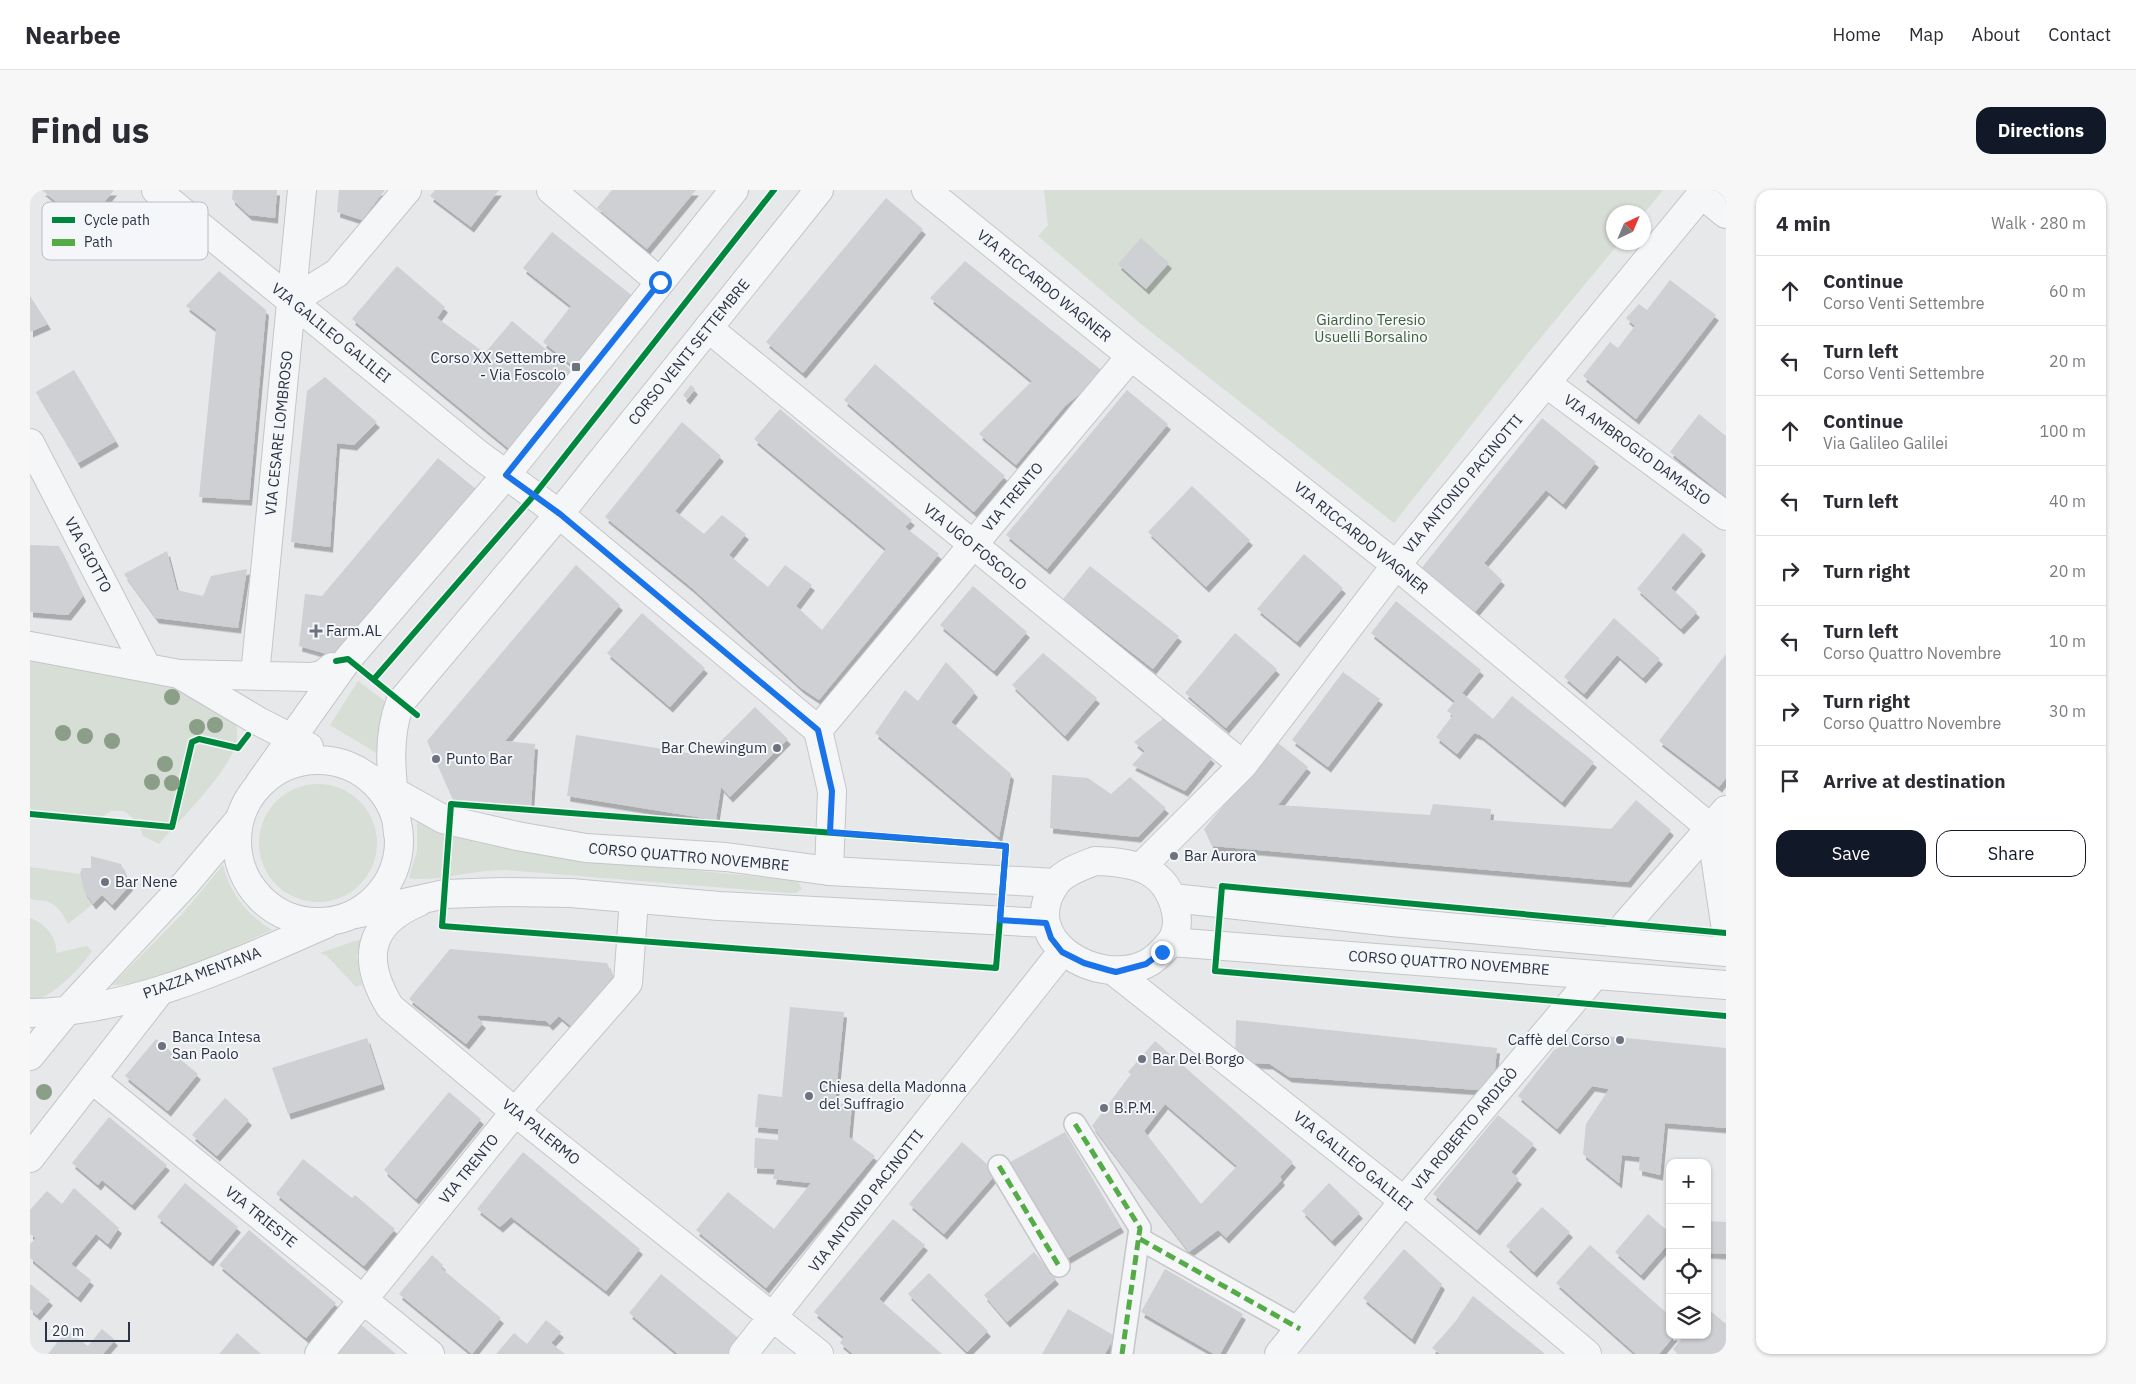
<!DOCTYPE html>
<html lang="en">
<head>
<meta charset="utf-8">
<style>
  body { margin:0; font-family:"IBM Plex Sans",sans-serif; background:#f7f7f7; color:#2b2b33 }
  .controls { position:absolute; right:15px; bottom:15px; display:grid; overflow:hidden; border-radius:10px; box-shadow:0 1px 4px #0004 }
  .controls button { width:45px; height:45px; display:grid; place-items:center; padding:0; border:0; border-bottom:1px solid #e1e1e2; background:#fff; color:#2b2b33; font:25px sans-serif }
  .compass { position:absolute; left:1576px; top:15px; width:45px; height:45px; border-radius:50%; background:#fff; box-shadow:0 1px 4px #0004; rotate:44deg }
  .scale { position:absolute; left:15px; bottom:12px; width:85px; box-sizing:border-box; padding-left:5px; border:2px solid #2b3445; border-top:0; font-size:14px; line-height:18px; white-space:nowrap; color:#2b3445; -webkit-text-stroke:4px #f4f6f9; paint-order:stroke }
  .stop { position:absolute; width:15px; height:15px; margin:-11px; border:4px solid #1a73e8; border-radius:50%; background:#fff }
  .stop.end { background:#1a73e8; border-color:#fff; box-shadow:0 1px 5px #0008 }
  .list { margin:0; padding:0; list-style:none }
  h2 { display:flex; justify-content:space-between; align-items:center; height:65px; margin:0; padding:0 20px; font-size:21px }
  h2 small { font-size:16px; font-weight:400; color:#7c7c81 }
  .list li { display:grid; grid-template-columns:32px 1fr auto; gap:15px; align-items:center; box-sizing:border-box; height:70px; padding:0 20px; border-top:1px solid #e1e1e2 }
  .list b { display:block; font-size:19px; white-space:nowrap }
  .list p { margin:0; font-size:16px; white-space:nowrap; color:#7c7c81 }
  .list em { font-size:16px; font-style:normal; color:#7c7c81 }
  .actions { display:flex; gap:10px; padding:15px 20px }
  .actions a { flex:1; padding:11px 0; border:1px solid #111827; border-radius:15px; text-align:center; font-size:18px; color:#111827 }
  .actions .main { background:#111827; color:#fff }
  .icon { flex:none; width:28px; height:28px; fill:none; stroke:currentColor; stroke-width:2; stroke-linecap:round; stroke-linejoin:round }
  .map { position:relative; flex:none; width:1696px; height:1164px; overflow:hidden; border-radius:15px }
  header { display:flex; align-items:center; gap:30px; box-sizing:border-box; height:70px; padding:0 25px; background:#fff; border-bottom:1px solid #e1e1e2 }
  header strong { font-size:24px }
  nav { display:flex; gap:28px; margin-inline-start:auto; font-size:18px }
  .intro { display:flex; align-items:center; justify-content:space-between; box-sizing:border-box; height:120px; padding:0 30px }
  h1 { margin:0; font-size:35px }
  .button { padding:12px 22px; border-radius:15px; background:#111827; color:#fff; font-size:18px; font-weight:700 }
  main { display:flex; gap:30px; padding:0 30px }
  aside { flex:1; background:#fff; border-radius:15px; box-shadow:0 1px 4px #0004 }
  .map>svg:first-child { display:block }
</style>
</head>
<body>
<header>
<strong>Nearbee</strong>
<nav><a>Home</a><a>Map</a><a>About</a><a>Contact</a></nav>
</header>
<div class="intro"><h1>Find us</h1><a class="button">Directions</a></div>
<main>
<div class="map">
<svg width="1696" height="1164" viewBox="0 0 1696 1164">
  <defs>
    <filter id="shadow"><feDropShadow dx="3" dy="5.5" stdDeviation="0" flood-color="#0004"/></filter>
  </defs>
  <rect width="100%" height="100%" fill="#e6e8ea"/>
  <path fill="#d6ded6" d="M1014,0H1633L1614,23L1584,22V52L1589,53L1499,162L1364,333L1111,134L1008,46L1018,35Z
    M0,464L149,488L203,524C206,532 208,541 207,550C201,581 150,629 129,654L113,646L108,632L94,621H81L70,628L0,621Z
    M328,491L356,512L350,565L300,535Z
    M229 653a59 59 0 1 1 118 0a59 59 0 1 1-118 0Z
    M387,632L450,653L528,667L763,690L768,691L772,699L766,703H759L476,680C446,679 416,690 385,689L379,688L387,661Z
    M193,675C199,702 217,725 242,740C191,762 138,794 82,795L153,723Z
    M0,677L50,684L54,701L63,714L38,734C33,724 27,714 16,711C10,710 6,711 0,708Z
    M0,728C14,732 28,748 26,763L57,756L62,761C51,778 20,810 0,811Z
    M331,749L327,767L332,795L326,797L297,766L290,763Z"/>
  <path fill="#ced0d3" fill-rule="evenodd" filter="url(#shadow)" d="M12,0H84L55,36Z
    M203,0H247L245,28L219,25L202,9Z
    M309,0H355L332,30L307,22Z
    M405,0H469L441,37L400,6Z
    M582,0H666L617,59L567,18Z
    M856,8L893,39L773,183L736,152Z
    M522,42L604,107L547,179L513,152L541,116L493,78Z
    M1111,48L1139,73L1116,99L1088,74Z
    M935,71L1075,183L1035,216L986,275L949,244L1002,191L900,108Z
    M367,76L415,117L407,128L455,163L482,131L548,186L483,262L322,129Z
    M189,81L236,120L219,310L169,307L186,139L156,116Z
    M1640,90L1686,125L1606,229L1553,186L1580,152L1588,158L1605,136L1596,128L1609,114L1617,120Z
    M0,106L18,134L0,142Z
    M845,174L975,286L944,322L814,210Z
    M44,180L86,251L48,273L6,202Z
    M295,187L347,232L324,255L307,253L300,357L261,352L277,201Z
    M661,195L665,199L657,209L653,205Z
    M1097,200L1138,234L1017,379L976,345Z
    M750,219L882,330L875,337L909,364L789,510L771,498L662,398L575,327L652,232L691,266L645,321L674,344L692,325L716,344L699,365L738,397L755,375L782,395L766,416L792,440L856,359L724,249Z
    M1669,224L1696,246V307L1640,262Z
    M1512,228L1566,272L1533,314L1516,300L1454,373L1472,390L1445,422L1390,380Z
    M408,268L446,299L304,466L269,456L275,404L292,406Z
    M1162,296L1220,350L1176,397L1118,342Z
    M1653,343L1673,360L1641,398L1667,422L1651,439L1607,399Z
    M0,355L29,356L53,406L38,425L0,422Z
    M137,361L147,400L173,406L181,386L217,379L208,438L126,428L94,384Z
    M1274,364L1313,398L1267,452L1227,419Z
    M546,375L590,415L475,551L505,554L501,617L423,610L397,551Z
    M1060,376L1149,446L1123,479L1033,409Z
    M943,396L997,442L964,481L910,435Z
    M1366,411L1451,480L1432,503L1463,529L1482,506L1564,572L1532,612L1450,545L1444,543L1427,564L1406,547L1423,525L1417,521L1425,511L1341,443Z
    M612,423L675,478L640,517L577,463Z
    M1584,428L1630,469L1613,488L1587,465L1554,504L1534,487Z
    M1205,443L1247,479L1196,538L1155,503Z
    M1013,463L1067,508L1035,546L982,495Z
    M1696,464V588L1689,597L1629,551Z
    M916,472L945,502L921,532L981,584L969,647L845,543L875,500L888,511Z
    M1313,482L1350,509L1298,577L1262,550Z
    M725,517L758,549L700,607L691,597L686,630L537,606L546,545L676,566Z
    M1135,527L1182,568L1155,601L1102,575L1115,561L1104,552Z
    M1247,552L1278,577L1248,615L1400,625L1403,614L1461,619L1460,630L1581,639L1606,610L1641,640L1598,692L1182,656L1174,639Z
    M1022,585L1058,588L1081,604L1100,587L1136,618L1108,647L1020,638Z
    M61,666L91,674L100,695L82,715L72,705L63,714L54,701L50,684L52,678H61Z
    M420,759L577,773L587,796L548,842L529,826L520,835L516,831L449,825L447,827L453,833L436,854L379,809Z
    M760,817L814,822L805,913L822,915L819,947L845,966L736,1098L666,1040L698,1002L744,1039L781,993L743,989L745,979L724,978L725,948L748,950V939L725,937L728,904L752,907Z
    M1206,830L1467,858L1463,901L1259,887L1240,874L1205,872Z
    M1556,844L1696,858V938L1635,933L1630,985L1609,980L1610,967L1592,965L1589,993L1553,964L1556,934L1579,899L1562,896L1527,939L1488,906L1524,860Z
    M337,848L352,894L258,924L242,878Z
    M126,849L168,884L138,921L95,886Z
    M1125,851L1263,972L1250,987L1252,990L1196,1048L1188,1040L1159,1062L1062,936L1101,884L1098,882ZM1135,914L1207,976L1171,1014L1114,941Z
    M419,902L451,929L386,1009L354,980Z
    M195,908L219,930L187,966L162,945Z
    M1468,925L1504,954L1481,982L1489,989L1447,1040L1403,1004Z
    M79,927L137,975L102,1015L72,990L68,995L42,973Z
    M1035,942L1091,1037L1031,1072L975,975Z
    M932,952L967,983L914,1044L879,1014Z
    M493,962L610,1059L576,1101L481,1027L470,1037L447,1019Z
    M273,969L322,1008L325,1005L365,1039L334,1076L246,1004Z
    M155,993L208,1037L180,1071L127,1027Z
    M1299,993L1330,1023L1302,1051L1272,1021Z
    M44,998L89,1038L78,1054L66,1044L41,1074L61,1090L48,1107L0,1068V1054L6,1048L0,1044V1020L17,1001L32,1014Z
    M1512,1017L1540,1042L1504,1082L1476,1056Z
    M1618,1024L1640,1043V1052L1611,1085L1585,1062Z
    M863,1029L895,1055L849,1109L912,1164H823L810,1153L814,1147L784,1122Z
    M1677,1031L1696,1032V1064L1677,1063Z
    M219,1040L306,1113L276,1148L189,1075Z
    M1560,1055L1640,1126V1145H1645L1629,1164H1606L1526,1093Z
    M1374,1059L1412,1094L1382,1149L1333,1108Z
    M1004,1062L1026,1089L977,1132L954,1105Z
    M402,1065L413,1075L411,1078L471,1128L442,1164L369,1104Z
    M1135,1079L1213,1124L1190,1164H1184L1111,1122Z
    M899,1083L958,1141L937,1162L878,1104Z
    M631,1084L712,1151L701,1164H648L599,1123Z
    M0,1094L20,1110L7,1125L0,1119Z
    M1443,1106L1498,1150L1515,1164H1410L1402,1158L1425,1132Z
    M1677,1118L1696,1134V1164H1648L1643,1159L1655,1145H1677Z
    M1038,1119L1085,1146L1075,1164H1012Z
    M516,1130L531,1142L521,1153L535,1164H466L484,1143L497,1154Z
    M330,1134L366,1164H305Z
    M72,1139L85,1150L73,1164H18L37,1140L58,1156Z
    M207,1143L231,1164H189Z"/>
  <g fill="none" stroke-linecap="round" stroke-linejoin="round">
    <g stroke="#c4c6c8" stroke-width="24">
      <path id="pedestrian" d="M1045,934L1110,1038L1092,1164
        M969,976L1029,1076
        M1110,1049L1270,1139"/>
    </g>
    <g stroke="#c4c6c8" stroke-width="30">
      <path id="minor" d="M126,0L448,264L529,324L788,540L802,601L799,681
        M521,0L630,92
        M896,0L1101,166L1366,375L1696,651
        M1671,4L1696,24
        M262,111L307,83L377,0
        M678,138L1213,575
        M1517,194L1696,326
        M0,253L116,476
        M149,484L280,487L292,485L302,477L310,479
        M225,485L272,0
        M788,540L1101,166
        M1681,639L1696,740
        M1111,677L1213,575L1366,375L1675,0
        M389,712C336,734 332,771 360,817L485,922L789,1164
        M1583,751L1596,734L1696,620
        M1085,782L1374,1011L1557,1164
        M0,866L36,822
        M63,890L400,1164
        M0,968L130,801
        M289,1164L485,922L598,793L604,710
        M713,1164L1032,762
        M1249,1164L1374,1011L1565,785"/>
    </g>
    <g stroke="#c4c6c8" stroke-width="30">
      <path id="tertiary" d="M0,456L149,484L228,531L279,557
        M207 651a81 81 0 1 1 162 0a81 81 0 1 1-162 0Z
        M336,586L413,629L487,646L556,658L696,667L799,681L1026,693
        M229,594L318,469L476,285L704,0
        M368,644C364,600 354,555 370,513L529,324L789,0
        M1065,671C1104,672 1137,678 1146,722C1148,733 1147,745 1139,754C1133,761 1125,770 1116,774C1068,798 985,750 1026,693C1034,682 1052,676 1065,671Z
        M1143,708L1362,732L1696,762
        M325,724L415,704L471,702L541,703L689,716L1016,733
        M1141,752L1696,795
        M36,822L156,693L209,630
        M0,823C104,822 204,774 298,733"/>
    </g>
    <use href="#pedestrian" stroke="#f5f6f7" stroke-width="21"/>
    <use href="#minor" stroke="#f5f6f7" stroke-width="28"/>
    <use href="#tertiary" stroke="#f5f6f7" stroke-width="28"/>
    <path stroke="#54ac47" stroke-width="5" stroke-dasharray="10 5" stroke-linecap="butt" d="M1045,934L1110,1038L1092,1164
      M969,976L1029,1076
      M1110,1049L1270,1139"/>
    <g stroke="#f4f6f9" stroke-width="9">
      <path id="cycleway" d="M306,471L318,469L387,525
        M344,489L505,304L744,0
        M421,614L976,656L966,778L412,736Z
        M0,624L142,637L162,552L169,549L208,558L218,545
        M1696,743L1192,696L1185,781L1696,826"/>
    </g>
    <use href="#cycleway" stroke="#00873e" stroke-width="6"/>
  </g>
  <g fill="#8a9e88">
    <circle cx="142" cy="507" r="8"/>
    <circle cx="185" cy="535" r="8"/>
    <circle cx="167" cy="537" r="8"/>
    <circle cx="33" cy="543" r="8"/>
    <circle cx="55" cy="546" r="8"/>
    <circle cx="82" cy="551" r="8"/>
    <circle cx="135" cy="574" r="8"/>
    <circle cx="122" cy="592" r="8"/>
    <circle cx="142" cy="593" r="8"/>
    <circle cx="14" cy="902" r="8"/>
  </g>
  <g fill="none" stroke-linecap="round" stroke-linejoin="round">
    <path stroke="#1a73e8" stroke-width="6" d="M630,92L476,285L530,324L788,540L802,601L800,642L976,656L970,730L1016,733L1021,748L1032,762L1054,773L1078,780L1086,782L1116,774L1132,762"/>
  </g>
  <g fill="#6c737f" stroke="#f4f6f9" stroke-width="2">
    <rect x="541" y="172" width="10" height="10" rx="2.5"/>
    <path d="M283.5 433.5h5v5h5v5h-5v5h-5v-5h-5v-5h5z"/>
    <circle cx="747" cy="558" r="5"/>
    <circle cx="406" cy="569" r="5"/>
    <circle cx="1144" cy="666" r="5"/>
    <circle cx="75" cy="692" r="5"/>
    <circle cx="1590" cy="850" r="5"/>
    <circle cx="132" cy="856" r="5"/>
    <circle cx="1112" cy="869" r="5"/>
    <circle cx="779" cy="906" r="5"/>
    <circle cx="1074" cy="918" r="5"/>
  </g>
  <g text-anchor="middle" stroke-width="4" stroke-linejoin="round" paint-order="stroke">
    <g font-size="15" fill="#2b3445" stroke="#f4f6f9">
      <text transform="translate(1014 96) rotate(39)" y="5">VIA RICCARDO WAGNER</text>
      <text transform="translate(301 143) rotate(39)" y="5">VIA GALILEO GALILEI</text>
      <text transform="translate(659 162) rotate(-51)" y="5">CORSO VENTI SETTEMBRE</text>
      <text transform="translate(249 243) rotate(-84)" y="5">VIA CESARE LOMBROSO</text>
      <text transform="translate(1607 260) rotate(36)" y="5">VIA AMBROGIO DAMASIO</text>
      <text transform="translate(1433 294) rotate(-50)" y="5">VIA ANTONIO PACINOTTI</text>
      <text transform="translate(983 307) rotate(-50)" y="5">VIA TRENTO</text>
      <text transform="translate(1331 348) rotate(39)" y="5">VIA RICCARDO WAGNER</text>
      <text transform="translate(945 357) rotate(39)" y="5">VIA UGO FOSCOLO</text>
      <text transform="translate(58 365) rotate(62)" y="5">VIA GIOTTO</text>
      <text transform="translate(659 667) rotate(5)" y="5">CORSO QUATTRO NOVEMBRE</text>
      <text transform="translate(1419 773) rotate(4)" y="5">CORSO QUATTRO NOVEMBRE</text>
      <text transform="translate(172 783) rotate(-20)" y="5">PIAZZA MENTANA</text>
      <text transform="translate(1435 939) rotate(-50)" y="5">VIA ROBERTO ARDIGÒ</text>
      <text transform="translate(511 942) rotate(39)" y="5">VIA PALERMO</text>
      <text transform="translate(1323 971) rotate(39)" y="5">VIA GALILEO GALILEI</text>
      <text transform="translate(439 979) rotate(-51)" y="5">VIA TRENTO</text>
      <text transform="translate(836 1011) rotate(-52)" y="5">VIA ANTONIO PACINOTTI</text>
      <text transform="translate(231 1027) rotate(39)" y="5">VIA TRIESTE</text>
    </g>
    <g font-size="15" fill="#3f6138" stroke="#f4f6f9">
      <text x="1341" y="135">Giardino Teresio<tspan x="1341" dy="17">Usuelli Borsalino</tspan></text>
    </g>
    <g font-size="15" fill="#2b3445" stroke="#f4f6f9" text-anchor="start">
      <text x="536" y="173" text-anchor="end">Corso XX Settembre<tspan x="536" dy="17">- Via Foscolo</tspan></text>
      <text x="296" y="446">Farm.AL</text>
      <text x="737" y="563" text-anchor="end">Bar Chewingum</text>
      <text x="416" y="574">Punto Bar</text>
      <text x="1154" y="671">Bar Aurora</text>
      <text x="85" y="697">Bar Nene</text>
      <text x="142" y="852">Banca Intesa<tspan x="142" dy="17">San Paolo</tspan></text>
      <text x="1580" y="855" text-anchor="end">Caffè del Corso</text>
      <text x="1122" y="874">Bar Del Borgo</text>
      <text x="789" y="902">Chiesa della Madonna<tspan x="789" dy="17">del Suffragio</tspan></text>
      <text x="1084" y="923">B.P.M.</text>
    </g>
  </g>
  <rect x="12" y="12" width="166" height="58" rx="8" fill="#f4f6f9" stroke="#b8bcc3" stroke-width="1"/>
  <rect x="22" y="27" width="23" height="6" fill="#00873e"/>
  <rect x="22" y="49" width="23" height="7" fill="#54ac47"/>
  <g font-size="14" fill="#2b3445">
    <text x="54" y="35">Cycle path</text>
    <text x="54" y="57">Path</text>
  </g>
</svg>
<div class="controls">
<button>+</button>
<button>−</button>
<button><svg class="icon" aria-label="locate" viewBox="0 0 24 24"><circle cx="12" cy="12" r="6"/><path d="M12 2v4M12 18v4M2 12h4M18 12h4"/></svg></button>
<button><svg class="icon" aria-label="layers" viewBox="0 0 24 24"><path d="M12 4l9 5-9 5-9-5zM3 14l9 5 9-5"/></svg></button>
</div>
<svg class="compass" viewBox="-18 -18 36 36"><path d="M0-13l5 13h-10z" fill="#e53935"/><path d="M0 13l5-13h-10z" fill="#7c7c81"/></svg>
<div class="scale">20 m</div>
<div class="stop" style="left:630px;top:92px"></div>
<div class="stop end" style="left:1132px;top:762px"></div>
</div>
<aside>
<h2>4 min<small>Walk · 280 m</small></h2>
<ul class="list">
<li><svg class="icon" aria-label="ahead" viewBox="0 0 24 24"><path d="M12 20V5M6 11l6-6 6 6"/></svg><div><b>Continue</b><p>Corso Venti Settembre</p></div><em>60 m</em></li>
<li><svg class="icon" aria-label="left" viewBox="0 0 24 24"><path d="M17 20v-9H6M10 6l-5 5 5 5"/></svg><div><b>Turn left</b><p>Corso Venti Settembre</p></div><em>20 m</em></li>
<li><svg class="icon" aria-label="ahead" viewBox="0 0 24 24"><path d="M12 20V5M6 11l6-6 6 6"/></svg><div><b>Continue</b><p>Via Galileo Galilei</p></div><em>100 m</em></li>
<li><svg class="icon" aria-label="left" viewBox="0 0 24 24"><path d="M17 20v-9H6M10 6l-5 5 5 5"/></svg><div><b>Turn left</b></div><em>40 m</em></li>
<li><svg class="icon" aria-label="right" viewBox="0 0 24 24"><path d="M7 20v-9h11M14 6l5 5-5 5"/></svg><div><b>Turn right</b></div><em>20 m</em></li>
<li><svg class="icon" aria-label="left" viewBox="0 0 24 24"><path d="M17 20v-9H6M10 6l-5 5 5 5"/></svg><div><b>Turn left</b><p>Corso Quattro Novembre</p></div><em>10 m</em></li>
<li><svg class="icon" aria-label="right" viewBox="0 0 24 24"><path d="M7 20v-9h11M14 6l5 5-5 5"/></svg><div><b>Turn right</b><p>Corso Quattro Novembre</p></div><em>30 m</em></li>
<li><svg class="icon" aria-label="arrive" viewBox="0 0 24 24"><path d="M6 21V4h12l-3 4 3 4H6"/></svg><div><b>Arrive at destination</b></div></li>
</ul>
<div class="actions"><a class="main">Save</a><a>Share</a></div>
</aside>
</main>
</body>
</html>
